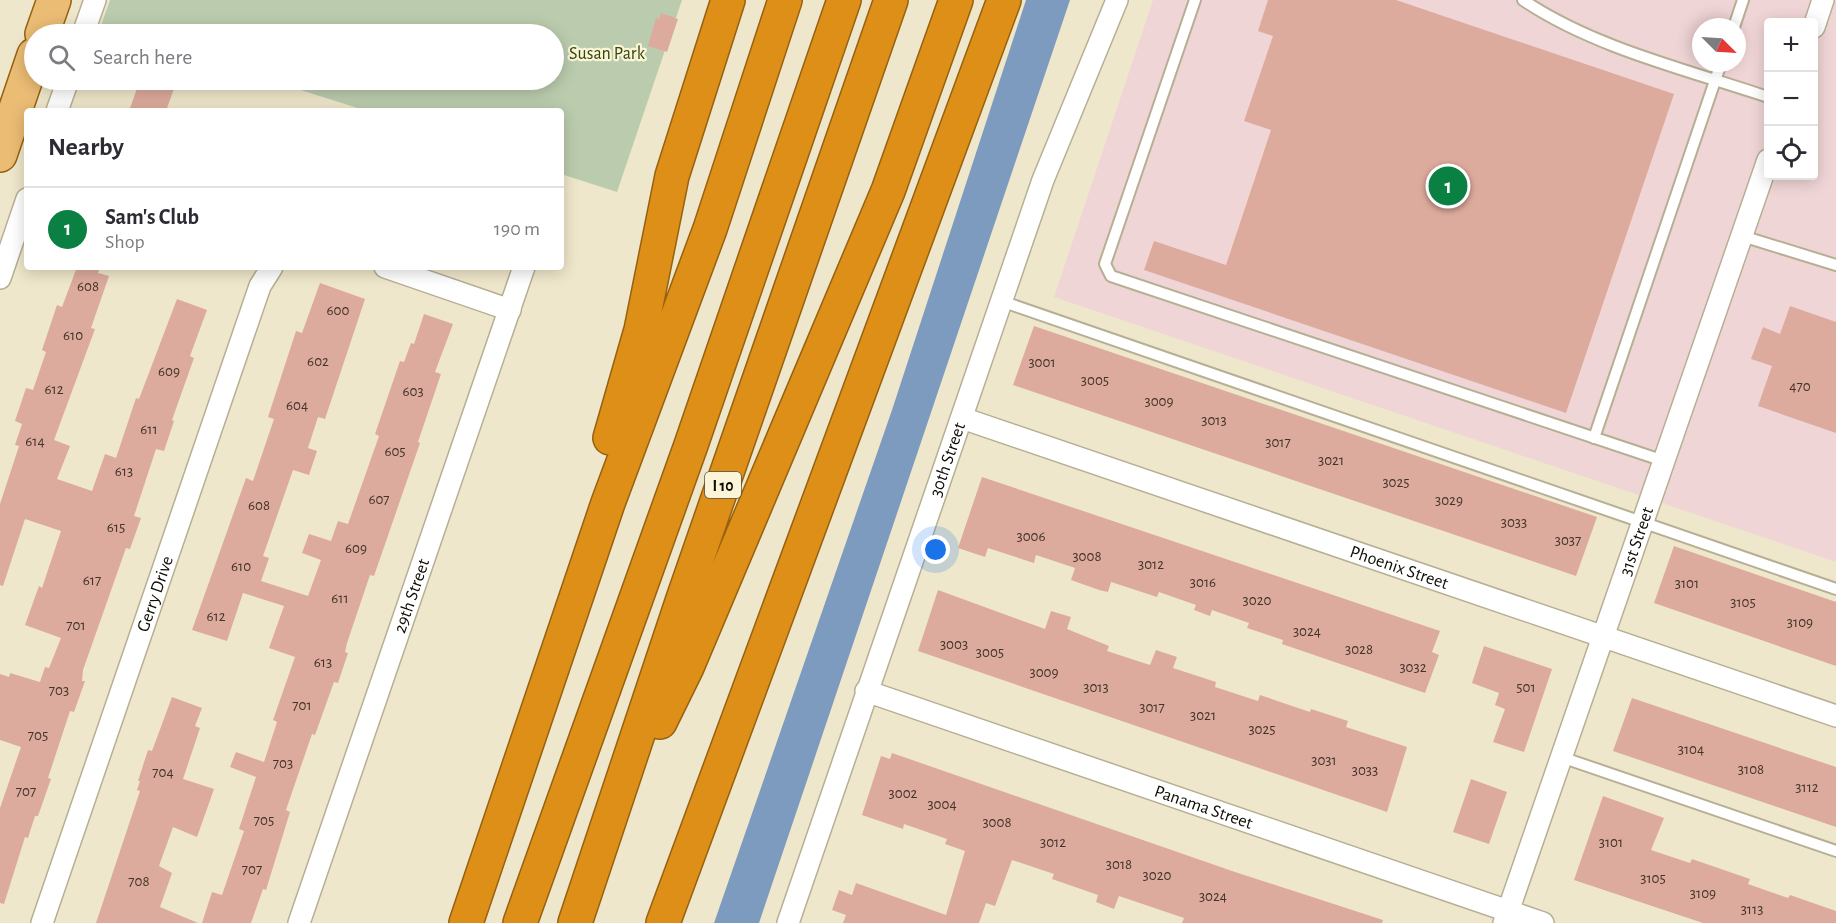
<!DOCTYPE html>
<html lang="en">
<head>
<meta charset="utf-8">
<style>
  body { margin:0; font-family:"Alegreya Sans",sans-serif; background:#f7f7f7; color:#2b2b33 }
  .controls { position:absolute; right:18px; top:18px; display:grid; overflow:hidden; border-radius:6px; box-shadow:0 3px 15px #0003 }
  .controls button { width:54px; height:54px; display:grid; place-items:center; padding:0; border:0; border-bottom:2px solid #e1e1e2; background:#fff; color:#2b2b33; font:30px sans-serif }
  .compass { position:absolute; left:1692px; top:18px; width:54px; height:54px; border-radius:50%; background:#fff; box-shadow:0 3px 15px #0003; rotate:114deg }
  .you { position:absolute; left:936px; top:550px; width:21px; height:21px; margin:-15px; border:4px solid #fff; border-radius:50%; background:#1a73e8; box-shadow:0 0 0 9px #1a73e833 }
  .badge { display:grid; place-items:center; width:39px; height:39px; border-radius:50%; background:#0b8043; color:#fff; font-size:20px; font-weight:700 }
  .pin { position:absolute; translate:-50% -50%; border:3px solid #fff; box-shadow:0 2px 6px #0006 }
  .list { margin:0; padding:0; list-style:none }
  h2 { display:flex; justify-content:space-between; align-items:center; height:78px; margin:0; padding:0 24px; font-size:26px }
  h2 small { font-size:20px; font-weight:400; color:#7c7c81 }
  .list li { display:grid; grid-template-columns:39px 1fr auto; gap:18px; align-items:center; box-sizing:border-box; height:84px; padding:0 24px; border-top:2px solid #e1e1e2 }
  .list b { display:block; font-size:22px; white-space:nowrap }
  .list p { margin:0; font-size:20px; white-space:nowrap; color:#7c7c81 }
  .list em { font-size:20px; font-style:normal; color:#7c7c81 }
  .icon { flex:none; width:33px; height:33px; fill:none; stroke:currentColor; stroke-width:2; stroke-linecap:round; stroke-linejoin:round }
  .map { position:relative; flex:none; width:1836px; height:923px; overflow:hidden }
  .search { position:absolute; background:#fff; box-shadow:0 3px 15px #0003; left:24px; top:24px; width:540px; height:66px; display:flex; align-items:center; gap:15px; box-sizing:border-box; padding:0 21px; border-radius:33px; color:#7c7c81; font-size:22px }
  .panel { position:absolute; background:#fff; box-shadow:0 3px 15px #0003; left:24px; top:108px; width:540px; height:162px; border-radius:6px }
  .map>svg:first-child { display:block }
</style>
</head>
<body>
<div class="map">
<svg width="1836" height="923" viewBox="0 0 1836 923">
  <rect width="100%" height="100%" fill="#efe7cb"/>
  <path fill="#f0d5d6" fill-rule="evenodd" d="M1153,0H1836V562L1054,297ZM1768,22H1814V176H1768ZM1701,27H1737V63H1701Z"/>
  <path fill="#bbccae" d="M110,0H682L617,192L561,174V111H367L269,80H554V34H131L101,25Z"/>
  <path fill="#7c9bbe" d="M1026,0H1070L759,923H714L892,410Z"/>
  <path fill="#ddab9d" d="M1268,0H1396L1674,94L1566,413L1144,270L1154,241L1226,265L1271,130L1244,121L1273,36L1258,31Z
    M661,13L678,19L667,52L648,46L656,18L659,19Z
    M140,80H177L166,111H129Z
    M77,267H100L98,273L109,276L91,328L95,329L54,440L70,446L57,479L92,491L105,454L116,458L136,398L139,399L177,299L207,310L190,356L194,358L172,420L174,421L164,451L156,449L134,516L141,518L130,549L126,548L83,670L82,681H85L74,712L70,711L48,778L51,779L38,816H35L28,838L25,837L4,904L0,903V808L21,747L0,740V674L9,677L10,673L40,682L45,667L49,668L61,638L25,625L39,586L42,588L61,531L25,519L3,586L0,585V504L19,446L15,445L22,424L15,421L26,388L33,390L46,352L42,350L57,305L62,307Z
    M320,283L365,299L325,419L318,417L308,448L317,451L309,475L293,470L263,556L269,558L261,581L308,596L321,560L302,553L309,534L331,541L338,521L348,524L379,436L375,434L400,361L404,362L411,343L414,344L424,314L453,324L435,372L441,374L418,442L420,443L374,576L370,575L347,643L345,652L348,653L338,683L334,682L315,735L312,734L286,810L290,812L266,890L263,889L251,923H202L212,892L222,895L244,831L239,829L256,777L230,767L236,752L264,762L277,722L273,720L295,657L269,648L284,606L243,593L227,641L192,630L246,478L253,481L274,419L268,417L296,331L302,333Z
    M1790,306L1836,322V433L1758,406L1772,366L1751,359L1763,327L1780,334Z
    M1034,326L1597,517L1576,576L1013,385Z
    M982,477L1440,631L1432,652L1439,655L1425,693L1282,644L1283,640L1247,628L1249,623L1212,610L1210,616L1194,610L1196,605L1159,592L1157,597L1111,582L1108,592L1099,590L1071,580L1075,568L1036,555L1034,563L988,548L985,557L958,548Z
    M1674,546L1836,602V666L1654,603Z
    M938,590L1045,629L1051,611L1071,617L1067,629L1109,646L1107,651L1150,665L1156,650L1177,657L1173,668L1216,682L1215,687L1258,701L1260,695L1310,712L1311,709L1348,721L1346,727L1407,747L1387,812L918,651Z
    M1484,646L1552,669L1524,752L1493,742L1505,709L1495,705L1499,693L1472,683Z
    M172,697L202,708L195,726L200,728L183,779L214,789L197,837L173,827L159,866L172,873L160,907L198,923H96L140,791L137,790L140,781H138L148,750L152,751Z
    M1632,698L1836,767V827L1613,751Z
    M892,753L1235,872L1383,920L1382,923H1182L1184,918L1119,896L1114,909L1096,902L1098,895L1052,879L1054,874L1012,860L995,906L986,903L979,923H843L846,915L832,910L839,890L852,895L856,883L946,915L965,851L945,844L947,839L904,824L903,829L862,815L881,756L890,759Z
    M1471,779L1507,792L1489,844L1453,832Z
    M1603,796L1664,818L1651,850L1690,863L1692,859L1750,879L1748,884L1788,898L1790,895L1836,911V923H1703L1574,880Z"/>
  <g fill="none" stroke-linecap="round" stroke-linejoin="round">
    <g stroke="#b7af94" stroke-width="14">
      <path id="service" d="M1195,0L1105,264L1111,276L1664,461
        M1523,0C1594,48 1688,70 1768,97
        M1734,27L1743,0
        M1742,236L1836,265
        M1001,301L1836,589
        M1594,438L1721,63
        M1561,757L1836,851"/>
    </g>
    <g stroke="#b7af94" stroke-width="24">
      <g id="minor">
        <path d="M1814,27L1823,0"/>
        <path d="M83,34L95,0"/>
        <path d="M57,111L68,80"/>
        <path d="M385,267L510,310"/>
        <path d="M0,278L27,199"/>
        <path id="s1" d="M962,418L1836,716"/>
        <path id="s2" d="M866,691L1543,923"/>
        <path id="s3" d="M42,923L260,286L272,267"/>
        <path id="s4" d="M299,923L524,267"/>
        <path id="s5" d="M788,923L1043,180L1117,0"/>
        <path id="s6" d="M1504,923L1768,160"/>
      </g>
    </g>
    <g stroke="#966110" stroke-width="36">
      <path id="primary" d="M42,34L54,0
        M0,155L34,55"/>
    </g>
    <g stroke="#966110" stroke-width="36">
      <path id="motorway" d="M610,438L641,330L672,176L728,0
        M660,722L687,667L888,191L956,0
        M466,923L608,503L710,229L785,0
        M520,923L691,445L844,0
        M575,923L683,599L891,0
        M663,923L1004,0"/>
    </g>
    <use href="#service" stroke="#fff" stroke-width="10"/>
    <use href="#minor" stroke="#fff" stroke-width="21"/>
    <use href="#primary" stroke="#ebbc74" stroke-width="33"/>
    <use href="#motorway" stroke="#de8f17" stroke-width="33"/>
  </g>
  <g text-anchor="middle" stroke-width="4.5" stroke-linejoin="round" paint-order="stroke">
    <g font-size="15" fill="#42342a">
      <text x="88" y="291">608</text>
      <text x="338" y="315">600</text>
      <text x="73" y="340">610</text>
      <text x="318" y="366">602</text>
      <text x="1042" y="367">3001</text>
      <text x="169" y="376">609</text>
      <text x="1095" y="385">3005</text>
      <text x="1800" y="391">470</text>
      <text x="54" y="394">612</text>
      <text x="413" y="396">603</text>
      <text x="1159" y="406">3009</text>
      <text x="297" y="410">604</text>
      <text x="1214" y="425">3013</text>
      <text x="149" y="434">611</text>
      <text x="35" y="446">614</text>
      <text x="1278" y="447">3017</text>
      <text x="395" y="456">605</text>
      <text x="1331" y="465">3021</text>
      <text x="124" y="476">613</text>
      <text x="1396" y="487">3025</text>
      <text x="379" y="504">607</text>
      <text x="1449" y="505">3029</text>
      <text x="259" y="510">608</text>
      <text x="1514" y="527">3033</text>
      <text x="116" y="532">615</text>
      <text x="1031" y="541">3006</text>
      <text x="1568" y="545">3037</text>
      <text x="356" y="553">609</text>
      <text x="1087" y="561">3008</text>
      <text x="1151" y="569">3012</text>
      <text x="241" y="571">610</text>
      <text x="92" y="585">617</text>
      <text x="1203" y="587">3016</text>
      <text x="1687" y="588">3101</text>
      <text x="340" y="603">611</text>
      <text x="1257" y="605">3020</text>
      <text x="1743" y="607">3105</text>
      <text x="216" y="621">612</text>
      <text x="1800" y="627">3109</text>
      <text x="76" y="630">701</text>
      <text x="1307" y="636">3024</text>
      <text x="954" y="649">3003</text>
      <text x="1359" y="654">3028</text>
      <text x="990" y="657">3005</text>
      <text x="323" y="667">613</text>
      <text x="1413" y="672">3032</text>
      <text x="1044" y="677">3009</text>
      <text x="1096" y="692">3013</text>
      <text x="1526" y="692">501</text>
      <text x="59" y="695">703</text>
      <text x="302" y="710">701</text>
      <text x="1152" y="712">3017</text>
      <text x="1203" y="720">3021</text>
      <text x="1262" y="734">3025</text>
      <text x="38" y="740">705</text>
      <text x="1691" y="754">3104</text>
      <text x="1324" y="765">3031</text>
      <text x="283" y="768">703</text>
      <text x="1751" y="774">3108</text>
      <text x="1365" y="775">3033</text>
      <text x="163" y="777">704</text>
      <text x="1807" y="792">3112</text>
      <text x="26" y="796">707</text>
      <text x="903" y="798">3002</text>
      <text x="942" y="809">3004</text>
      <text x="264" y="825">705</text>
      <text x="997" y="827">3008</text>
      <text x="1053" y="847">3012</text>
      <text x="1611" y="847">3101</text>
      <text x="1119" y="869">3018</text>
      <text x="252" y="874">707</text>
      <text x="1157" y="880">3020</text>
      <text x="1653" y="883">3105</text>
      <text x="139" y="886">708</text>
      <text x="1703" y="898">3109</text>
      <text x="1213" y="901">3024</text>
      <text x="1752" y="914">3113</text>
    </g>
    <rect fill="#fcf4d8" stroke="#565244" stroke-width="1.5" x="705" y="472" width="36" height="26" rx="4.5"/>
    <g font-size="16" font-weight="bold" fill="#0f0c04">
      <text x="723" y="491">I 10</text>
    </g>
    <g font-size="18" fill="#2d4809" stroke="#fcf4d8">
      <text x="607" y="59">Susan Park</text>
    </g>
    <g font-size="18" fill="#0f0c04" stroke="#fcf4d8">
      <text dy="6" stroke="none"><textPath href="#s5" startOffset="490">30th Street</textPath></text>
      <text dy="6" stroke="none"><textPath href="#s6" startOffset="404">31st Street</textPath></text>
      <text dy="6" stroke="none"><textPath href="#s1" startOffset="462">Phoenix Street</textPath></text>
      <text dy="6" stroke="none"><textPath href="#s3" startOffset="348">Gerry Drive</textPath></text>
      <text dy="6" stroke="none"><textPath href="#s4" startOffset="346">29th Street</textPath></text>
      <text dy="6" stroke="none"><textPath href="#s2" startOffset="357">Panama Street</textPath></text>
    </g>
  </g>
</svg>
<div class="controls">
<button>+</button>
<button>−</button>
<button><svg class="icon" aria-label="locate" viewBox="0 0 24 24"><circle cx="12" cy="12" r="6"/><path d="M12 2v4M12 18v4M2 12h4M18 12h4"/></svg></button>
</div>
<svg class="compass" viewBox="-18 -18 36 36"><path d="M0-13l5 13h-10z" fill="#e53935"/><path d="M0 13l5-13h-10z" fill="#7c7c81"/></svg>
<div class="you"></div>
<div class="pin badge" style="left:1448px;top:186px">1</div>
<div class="search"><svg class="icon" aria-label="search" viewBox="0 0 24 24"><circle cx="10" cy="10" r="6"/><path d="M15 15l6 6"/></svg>Search here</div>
<section class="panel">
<h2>Nearby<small></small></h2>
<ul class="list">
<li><span class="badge">1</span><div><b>Sam's Club</b><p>Shop</p></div><em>190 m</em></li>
</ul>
</section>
</div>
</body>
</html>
